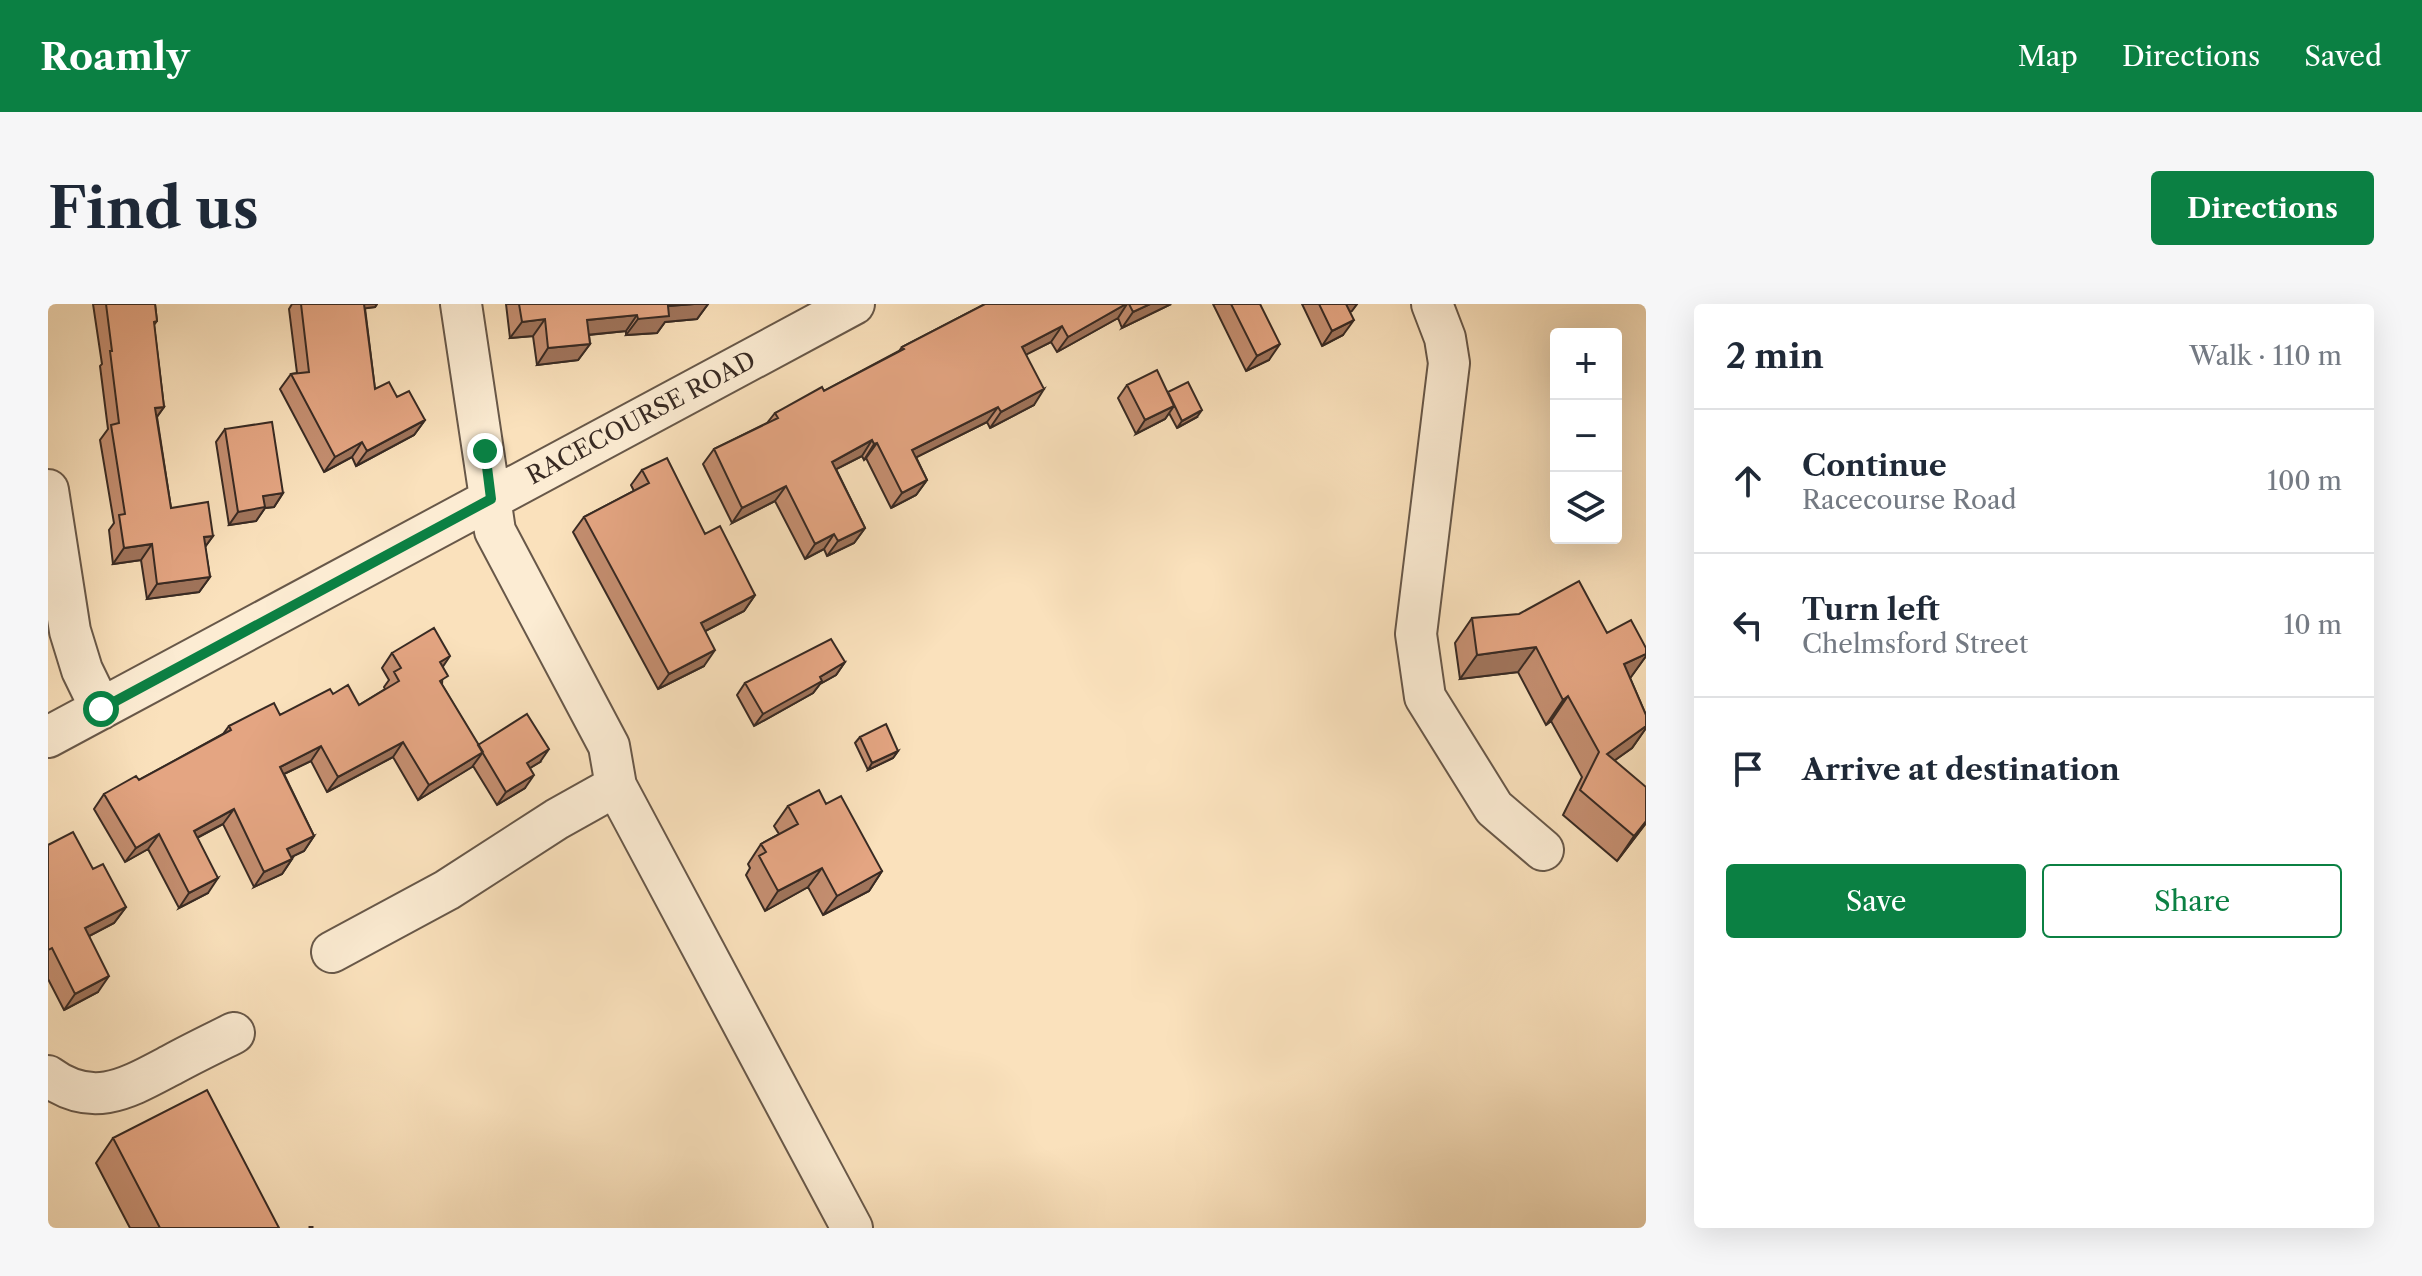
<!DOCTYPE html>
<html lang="en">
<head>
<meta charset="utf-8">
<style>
  body { margin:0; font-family:"Libre Caslon Text",serif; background:#f6f6f7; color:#1f2937 }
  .controls { position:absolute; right:24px; top:24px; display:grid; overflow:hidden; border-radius:8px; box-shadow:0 8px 32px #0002 }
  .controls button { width:72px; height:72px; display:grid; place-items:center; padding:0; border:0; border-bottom:2px solid #e0e1e3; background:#fff; color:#1f2937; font:40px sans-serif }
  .stop { position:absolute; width:24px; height:24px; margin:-18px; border:6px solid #0b8043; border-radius:50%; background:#fff }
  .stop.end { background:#0b8043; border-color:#fff; box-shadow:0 2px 8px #0008 }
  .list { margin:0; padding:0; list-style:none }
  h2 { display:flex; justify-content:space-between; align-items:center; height:104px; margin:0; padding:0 32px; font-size:34px }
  h2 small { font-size:26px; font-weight:400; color:#747a83 }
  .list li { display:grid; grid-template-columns:52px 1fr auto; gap:24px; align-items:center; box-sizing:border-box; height:144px; padding:0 32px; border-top:2px solid #e0e1e3 }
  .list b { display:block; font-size:30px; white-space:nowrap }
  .list p { margin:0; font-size:26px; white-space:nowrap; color:#747a83 }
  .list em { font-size:26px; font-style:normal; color:#747a83 }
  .actions { display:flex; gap:16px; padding:24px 32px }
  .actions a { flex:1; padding:18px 0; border:2px solid #0b8043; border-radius:8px; text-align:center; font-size:28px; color:#0b8043 }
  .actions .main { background:#0b8043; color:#fff }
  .icon { flex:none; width:44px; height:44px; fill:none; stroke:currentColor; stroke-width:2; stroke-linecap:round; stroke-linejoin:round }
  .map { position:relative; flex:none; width:1598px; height:924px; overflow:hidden; border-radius:8px }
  header { display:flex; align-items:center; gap:48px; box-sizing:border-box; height:112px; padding:0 40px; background:#0b8043; color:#fff }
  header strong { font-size:38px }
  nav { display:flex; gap:44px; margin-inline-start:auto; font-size:28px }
  .intro { display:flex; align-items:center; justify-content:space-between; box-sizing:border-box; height:192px; padding:0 48px }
  h1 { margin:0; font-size:56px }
  .button { padding:20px 36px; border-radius:8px; background:#0b8043; color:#fff; font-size:28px; font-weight:700 }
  main { display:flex; gap:48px; padding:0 48px }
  aside { flex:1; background:#fff; border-radius:8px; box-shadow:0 8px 32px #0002 }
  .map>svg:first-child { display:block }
</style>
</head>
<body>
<header>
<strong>Roamly</strong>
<nav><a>Map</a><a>Directions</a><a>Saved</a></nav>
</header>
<div class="intro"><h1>Find us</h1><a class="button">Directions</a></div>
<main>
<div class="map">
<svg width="1598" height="924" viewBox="0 0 1598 924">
  <rect width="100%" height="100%" fill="#fae1bc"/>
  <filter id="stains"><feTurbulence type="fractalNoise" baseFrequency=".0025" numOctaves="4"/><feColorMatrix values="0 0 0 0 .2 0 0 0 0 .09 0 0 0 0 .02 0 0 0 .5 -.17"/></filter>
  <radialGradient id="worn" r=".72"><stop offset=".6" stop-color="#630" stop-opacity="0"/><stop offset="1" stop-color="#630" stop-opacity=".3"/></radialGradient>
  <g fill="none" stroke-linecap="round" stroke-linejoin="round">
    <g stroke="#685849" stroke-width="44">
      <path id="minor" d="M413,0L447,227L561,442L568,482L804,924
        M1384,0L1397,34L1401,59L1368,330L1377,393L1446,504L1495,546
        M0,186L22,327L34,366L53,405
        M0,433L806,0
        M284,648L399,586L509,515L568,482
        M0,772C46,806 81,783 125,760C145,749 166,739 186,729"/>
    </g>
    <path stroke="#382a23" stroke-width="5" stroke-dasharray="6 4" stroke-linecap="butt" d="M263,924V922"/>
    <use href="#minor" stroke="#fcecd3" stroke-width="40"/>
  </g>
  <path fill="#c48e70" stroke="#382a23" stroke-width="2" d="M45,0H107L109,17L106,21L116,103L109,113L123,204L165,232L157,243L162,273L151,288L99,295L93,256L65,260L61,226L66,219L52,136L60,125L52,62L54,60Z
    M244,0H329L327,3L317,4L327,85L349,93L377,116L366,131L308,162L304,153L276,168L232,85L243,70L249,69L241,5Z
    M458,0H660L649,15L617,18L609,29L578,31V27L541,31L542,40L530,56L489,61L485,32L462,34Z
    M937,0H1123L1074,24L1070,14L1009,48L1003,38L978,50L986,101L942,124L939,118L868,153L879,176L868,191L843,204L818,154L816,156L814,152L788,165L817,224L806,239L779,252L776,245L757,255L727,197L684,219L655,160L666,145L719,119L727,109L776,87L851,47L854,43Z
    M1165,0H1212L1221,56L1198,67Z
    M1254,0H1309L1302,8L1295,31L1274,42Z
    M1079,81L1120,88L1149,113L1129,124L1121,109L1117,115L1088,130L1070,94Z
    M177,125L235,189L226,203L217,204L208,217L181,221L168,138Z
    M594,166L657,230L707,291L696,307L657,327L656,362L610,385L525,228L536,213L586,187L583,181Z
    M1424,314L1559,329L1598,344V352L1582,374L1598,411V424L1584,444L1567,456L1598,519L1569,557L1515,511L1534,473L1503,417L1498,421L1470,368L1412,375L1407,339Z
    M344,349L395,362L394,381L430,441L492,458L482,464L477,484L449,501L425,462L370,496L345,453L279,488L263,457L236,470L266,532L256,547L243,553L244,555L234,570L206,583L175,520L149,534L160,589L131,604L100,545L77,558L46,505L56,490L91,476L175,430L181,422L232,411L285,390L311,401L337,385L336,383L341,376L334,364Z
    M797,358L788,371L772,380L765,389L706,422L689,391L697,379Z
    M812,433L850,447L845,454L820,466L807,439Z
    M778,500L834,567L821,587L775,611L760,583L717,607L698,571L702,564L700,560L713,540L731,530L726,522L740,502Z
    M0,541L45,565L78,603L66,619L41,632L50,688L16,706L0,675Z
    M65,834L231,924H82L48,859Z"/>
  <path fill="#a0745b" stroke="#382a23" stroke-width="2" d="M309,0H329L327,3L305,6Z
    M646,0H660L649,15L617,18L609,29L578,31L590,15L620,2Z
    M1078,0H1079L1070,14L1009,48L1020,33Z
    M1102,0H1123L1074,24L1085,8Z
    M1298,0H1309L1304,7L1287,15Z
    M589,11L578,27L527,32L539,16Z
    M497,15L485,32L462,34L474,18Z
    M1306,16L1295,31L1274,42L1284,27Z
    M1014,22L1003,38L964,58L974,43Z
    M542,40L530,56L489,61L500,44Z
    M1232,40L1221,56L1198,67L1209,52Z
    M996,85L986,101L942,124L953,108Z
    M1126,102L1117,115L1088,130L1097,116Z
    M116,103L105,118L107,104Z
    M950,103L939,118L853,161L864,146Z
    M1154,106L1149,113L1129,124L1134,117Z
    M377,116L366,131L308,162L319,147Z
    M824,136L814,152L773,173L784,158Z
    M314,138L304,153L276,168L287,153Z
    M829,139L818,154L816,156L826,140Z
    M879,176L868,191L843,204L854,189Z
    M738,182L727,197L684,219L694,204Z
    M235,189L226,203L217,204L208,217L181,221L190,208L215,192Z
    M817,224L806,239L779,252L790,237Z
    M786,230L776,245L757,255L767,240Z
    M165,232L154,247L156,233Z
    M104,240L93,256L65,260L76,244Z
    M162,273L151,288L99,295L109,280Z
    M707,291L696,307L642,335L653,319Z
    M1488,343L1470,368L1412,375L1429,351Z
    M667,346L656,362L610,385L621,370Z
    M1598,350V352L1583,373L1559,385L1576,360Z
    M402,352L392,367V358Z
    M797,358L788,371L772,380L765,389L706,422L715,410L772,373Z
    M1520,392L1503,417L1498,421L1515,396Z
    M1598,422V424L1584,444L1542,474L1559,450Z
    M355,438L345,453L279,488L290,473Z
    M273,442L263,457L221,477L232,463Z
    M501,445L492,458L469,472L479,459Z
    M850,447L845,454L820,466L824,459Z
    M435,448L424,463L370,496L381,481Z
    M486,471L477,484L449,501L458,488Z
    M186,505L175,520L135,541L146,527Z
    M1598,517V519L1569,557L1586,532Z
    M111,530L100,545L77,558L88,544Z
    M266,532L256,547L229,560L239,545Z
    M244,555L234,570L206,583L216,568Z
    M774,564L760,583L717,607L730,587Z
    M834,567L821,587L775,611L789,592Z
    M170,574L160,589L131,604L141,589Z
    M78,603L66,619L26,640L37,624Z
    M61,672L50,688L16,706L27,690Z"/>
  <path fill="#e4a582" stroke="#382a23" stroke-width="2" d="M58,0H107L109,17L106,18L116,103L107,104L123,204L160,198L165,232L156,233L162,273L109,280L104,240L76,244L71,211L77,210L63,121L71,119L62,47H64Z
    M253,0H316L327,85L341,78L349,93L361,87L377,116L319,147L314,138L287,153L243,70L261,68Z
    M471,0H646L620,2L621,12L590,15L589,11L539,16L542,40L500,44L497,15L474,18Z
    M937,0H1078L1020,33L1014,22L974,43L996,85L953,108L950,103L864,146L879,176L854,189L829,139L826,140L824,136L784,158L817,224L790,237L786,230L767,240L738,182L694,204L666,145L730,114L727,109L774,83L776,87L856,45L854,43Z
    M1081,0H1102L1085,8Z
    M1183,0H1212L1232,40L1209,52Z
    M1271,0H1298L1306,16L1284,27Z
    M1109,66L1126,102L1097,116L1079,81Z
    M1140,78L1154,106L1134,117L1120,88Z
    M224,118L235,189L215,192L217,203L190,208L177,125Z
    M619,154L657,230L672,222L707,291L653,319L667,346L621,370L536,213L601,179L594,166Z
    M1531,277L1559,329L1583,316L1598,344V350L1576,360L1598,411V422L1559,450L1598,483V517L1586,532L1532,486L1551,448L1520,392L1515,396L1488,343L1429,351L1424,314L1471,310Z
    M386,324L402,352L392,358L400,372L392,377L435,448L381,481L355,438L290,473L273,442L232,463L266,532L239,545L244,555L216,568L186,505L146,527L170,574L141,589L111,530L88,544L56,490L88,472L91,476L183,426L181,422L226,399L232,411L282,385L285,390L300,381L311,401L351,377L346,368L353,364L344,349Z
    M783,335L797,358L772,373L774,377L715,410L697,379Z
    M479,410L501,445L479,459L486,471L458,488L430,441Z
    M838,420L850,447L824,459L812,433Z
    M771,486L778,500L793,492L834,567L789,592L774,564L730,587L711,552L718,548L713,540L750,520L740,502Z
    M25,528L45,565L55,560L78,603L37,624L61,672L27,690L4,644L0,646V541Z
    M159,786L231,924H112L65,834Z"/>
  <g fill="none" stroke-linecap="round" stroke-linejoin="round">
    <path stroke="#0b8043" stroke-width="10" d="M53,405L443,195L437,147"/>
  </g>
  <g text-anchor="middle" stroke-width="8" stroke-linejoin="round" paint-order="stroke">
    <g font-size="24" fill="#382a23" stroke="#fcecd3">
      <text transform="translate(593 114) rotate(-28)" y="8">RACECOURSE ROAD</text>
    </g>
  </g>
  <rect width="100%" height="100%" filter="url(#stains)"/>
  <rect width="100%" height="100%" fill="url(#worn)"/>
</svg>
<div class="controls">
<button>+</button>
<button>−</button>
<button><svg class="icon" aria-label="layers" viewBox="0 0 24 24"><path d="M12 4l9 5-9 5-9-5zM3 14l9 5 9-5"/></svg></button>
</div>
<div class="stop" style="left:53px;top:405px"></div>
<div class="stop end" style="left:437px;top:147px"></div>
</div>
<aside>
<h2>2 min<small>Walk · 110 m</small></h2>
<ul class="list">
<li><svg class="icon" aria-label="ahead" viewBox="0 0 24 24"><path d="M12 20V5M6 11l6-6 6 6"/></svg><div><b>Continue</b><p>Racecourse Road</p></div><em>100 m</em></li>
<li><svg class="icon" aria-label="left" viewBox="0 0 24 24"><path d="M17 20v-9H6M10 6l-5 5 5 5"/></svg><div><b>Turn left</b><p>Chelmsford Street</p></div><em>10 m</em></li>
<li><svg class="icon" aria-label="arrive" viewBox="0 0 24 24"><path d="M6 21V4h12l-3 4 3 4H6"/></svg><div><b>Arrive at destination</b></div></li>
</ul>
<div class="actions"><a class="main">Save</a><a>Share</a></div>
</aside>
</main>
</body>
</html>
